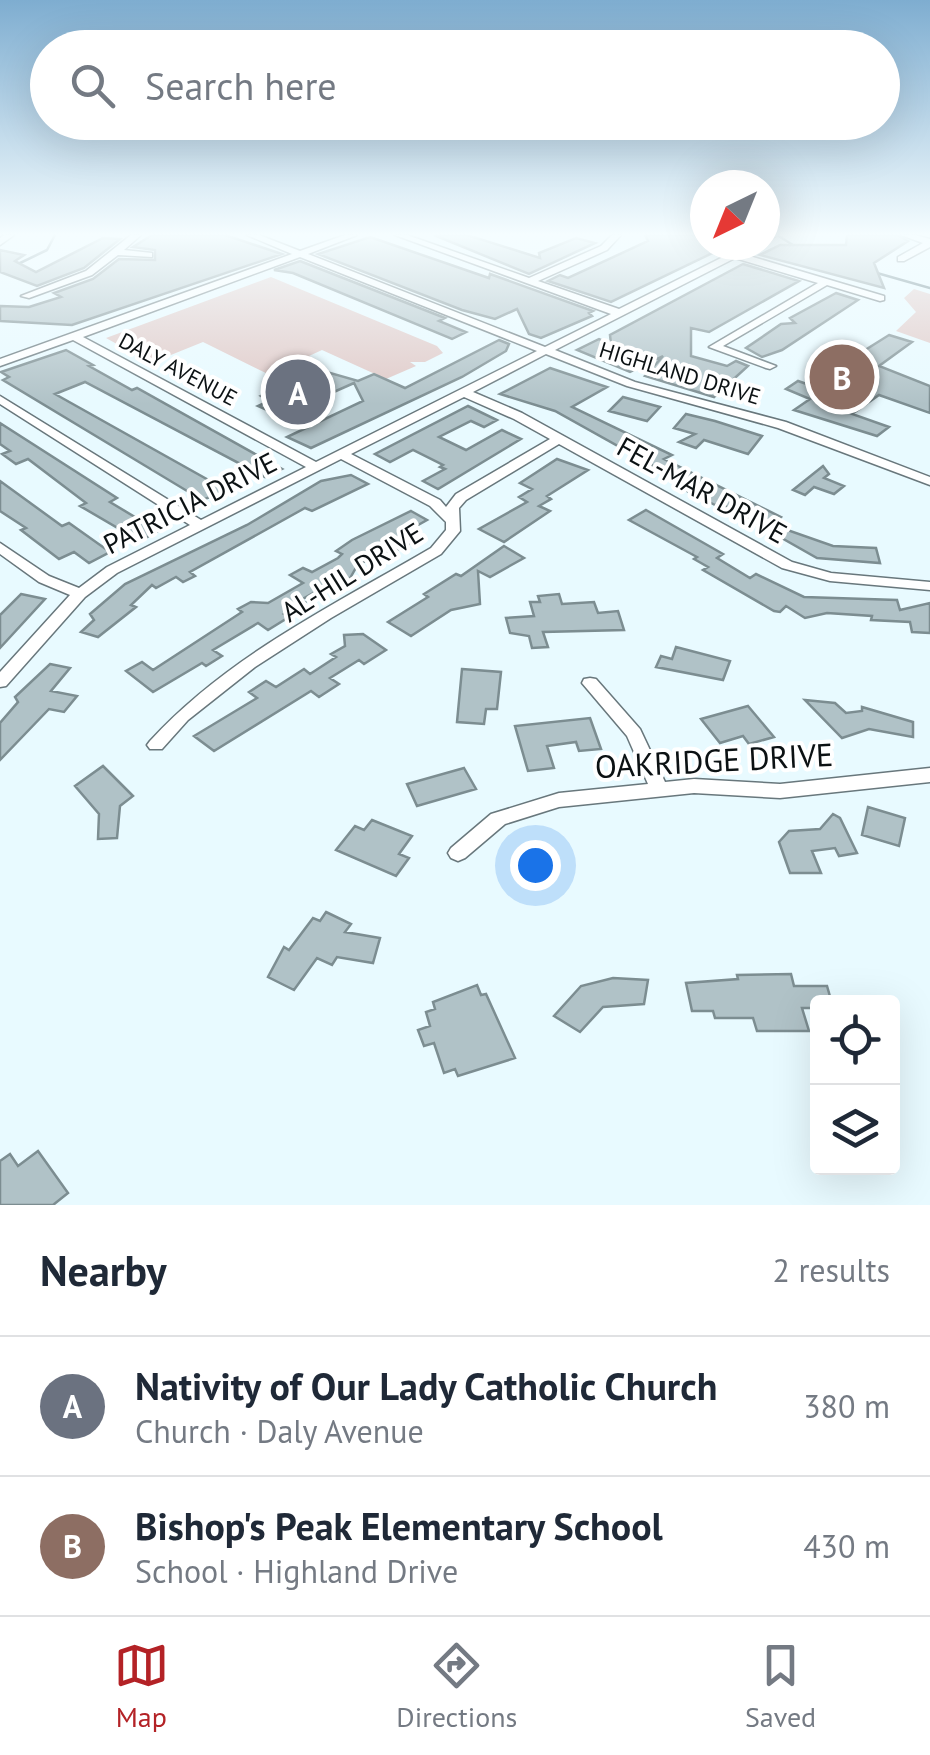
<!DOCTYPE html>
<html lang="en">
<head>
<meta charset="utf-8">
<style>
  body { margin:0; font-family:"PT Sans",sans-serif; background:#f6f6f7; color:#1f2937 }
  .controls { position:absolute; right:30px; bottom:30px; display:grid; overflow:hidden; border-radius:10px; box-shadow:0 10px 40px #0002 }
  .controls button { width:90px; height:90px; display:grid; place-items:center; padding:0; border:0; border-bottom:2px solid #e0e1e3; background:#fff; color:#1f2937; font:50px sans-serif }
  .compass { position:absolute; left:690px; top:170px; width:90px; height:90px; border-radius:50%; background:#fff; box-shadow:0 10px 40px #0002; rotate:223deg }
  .you { position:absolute; left:535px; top:865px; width:35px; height:35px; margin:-25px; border:8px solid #fff; border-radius:50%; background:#1a73e8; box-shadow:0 0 0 15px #1a73e833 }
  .badge { display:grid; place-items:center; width:65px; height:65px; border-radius:50%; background:#b32226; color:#fff; font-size:32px; font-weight:700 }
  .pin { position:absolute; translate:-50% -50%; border:5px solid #fff; box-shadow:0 2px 10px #0006 }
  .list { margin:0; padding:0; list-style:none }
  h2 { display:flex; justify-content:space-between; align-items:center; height:130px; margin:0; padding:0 40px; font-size:42px }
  h2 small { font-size:32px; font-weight:400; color:#747a83 }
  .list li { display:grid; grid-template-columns:65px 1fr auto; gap:30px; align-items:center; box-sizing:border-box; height:140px; padding:0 40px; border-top:2px solid #e0e1e3 }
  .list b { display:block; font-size:38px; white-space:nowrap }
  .list p { margin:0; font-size:32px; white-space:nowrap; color:#747a83 }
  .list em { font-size:32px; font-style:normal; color:#747a83 }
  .icon { flex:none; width:55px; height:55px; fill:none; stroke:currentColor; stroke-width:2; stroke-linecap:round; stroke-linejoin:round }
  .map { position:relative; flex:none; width:930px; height:1205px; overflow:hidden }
  .search { position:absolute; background:#fff; box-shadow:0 10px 40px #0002; left:30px; right:30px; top:30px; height:110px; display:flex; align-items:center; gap:25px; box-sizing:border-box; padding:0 35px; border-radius:55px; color:#747a83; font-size:38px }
  .sheet { height:410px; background:#fff }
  nav { display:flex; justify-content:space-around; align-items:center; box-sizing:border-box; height:140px; border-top:2px solid #e0e1e3; background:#fff; font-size:28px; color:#747a83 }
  nav a { display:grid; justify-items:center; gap:5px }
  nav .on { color:#b32226 }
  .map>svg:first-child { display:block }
</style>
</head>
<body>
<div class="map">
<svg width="930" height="1205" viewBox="0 0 930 1205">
  <rect width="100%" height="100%" fill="#e8faff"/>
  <path fill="#e0c9c7" d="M271,277L437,346L443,353L425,362H410L416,366L386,379L322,350L309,356L316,360L274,377L203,342L151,363L106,338Z
    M914,289L930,294V343L896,331L916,312L904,298Z"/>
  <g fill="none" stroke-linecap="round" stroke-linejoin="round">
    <path stroke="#5c777f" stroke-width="2.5" d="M777,235L793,245
      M18,264L47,250L55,235
      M877,273L930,288"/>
  </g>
  <path fill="#b0c2c7" stroke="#7c8d91" stroke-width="2.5" d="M152,235H225L282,254L72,325L0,321V306L29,307L61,297L54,293L93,279L119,259L155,260V250L133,247Z
    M434,235H467L540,258L539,253L576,238L595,243L529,274Z
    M645,235H705V245H729L611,302L548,281L560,275L568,278L648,241Z
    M847,235H897L908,241L874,263L884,288L760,255L780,245H846Z
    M370,237L489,278L490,274L593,311L589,313L592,316L541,338L529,334L517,309L495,319L462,310L318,254Z
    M103,238L120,239L84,268L37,286L0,272V250L24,255L15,261L36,272Z
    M300,261L445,318L439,321L466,332L452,339L293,273L274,270Z
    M743,264L799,281L709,332L691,328V356L727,366L736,361L748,366L714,397L645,376L663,356L630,372L577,350L599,339L611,344L610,335Z
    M836,293L858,300L782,350L762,357L746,348L781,324L795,323L790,318Z
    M889,335L912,342L879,366L930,386V413L879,395L852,414L889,427L877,436L794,410L810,399L786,389L798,381L841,396L866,379L835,369Z
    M499,340L509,344L506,351L462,377L311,448L287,437L363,401L354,383L280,416L258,406L269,401L261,396L320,370L358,381L374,374L405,388Z
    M66,350L93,365L89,366L132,390L137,388L282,469L265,477L85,382L55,394L228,491L202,500L3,380L9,377L1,372Z
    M550,368L607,387L572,407L672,455L664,459L781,517L773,525L833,546L876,548L880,563L817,558L720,503L715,505L685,490L691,487L555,411L500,394Z
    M623,397L660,407L647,421L609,411Z
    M468,406L497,420L484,427L471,421L439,437L466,450L502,430L521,439L438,489L423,481L445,469L440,467L443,465L413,450L390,462L375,454Z
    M686,414L715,421L762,436L748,454L704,440L696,448L679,442L695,434L674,428Z
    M0,423L117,498L110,502L158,531L140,541L80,506L86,503L28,459L16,464L2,454L10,451L0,444Z
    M557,459L588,470L547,496L551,499L539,506L550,511L504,542L479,529L527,502L519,497L532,489L520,483Z
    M823,466L829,474L824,478L844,486L834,494L814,487L805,495L793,490Z
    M351,475L368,484L312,511L305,508L190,572L195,576L183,582L176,577L156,588L152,585L131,605L136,607L98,637L81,632L94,620L90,614L125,584L247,525L321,481Z
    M0,481L62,526L69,523L110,552L89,563L74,552L59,559L21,530L26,528L0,511Z
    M646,510L723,554L717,558L750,578L756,574L804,597L897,600L900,610L930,603V633L912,632L910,622L871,620L872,616L827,613L805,618L786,606L780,612L774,611L703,570L708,567L694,559L697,557L629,520Z
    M411,511L427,520L411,529L424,537L390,553L384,550L357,566L349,580L338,579L301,600L305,602L284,614L289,617L268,630L258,623L213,650L222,656L206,666L202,663L153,692L126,671L142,662L153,670L242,612L238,609L251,602L268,603L303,583L290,575L303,568L312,572L338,558L342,554L336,551L352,540Z
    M504,546L524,558L490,577L478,571L480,604L451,610L411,636L388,622L428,597L424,594L456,574L461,576Z
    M21,594L45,599L0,648V615Z
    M559,594L562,604L594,602L598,613L618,611L624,630L543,632L548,647L532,648L529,636L510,633L506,618L534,616L530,602H540L538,596Z
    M363,634L386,650L364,664L359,660L330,678L339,684L319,697L311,691L214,751L194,736L257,698L249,692L266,681L276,687L304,669L310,674L336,657L331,654L345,646L344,635Z
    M676,647L730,661L723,680L656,667L661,656L672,659Z
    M50,664L70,668L51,691L77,696L64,712L49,709L0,760V723L18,702L15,697Z
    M462,669L501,672L497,709H486L484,724L457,722Z
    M805,700L835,703L846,713L862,711V707L913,722V737L869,729L842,738Z
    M748,706L774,737L749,744L743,736L720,743L701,719Z
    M590,718L601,749L579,751L576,742L547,746L554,768L528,771L515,726Z
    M103,766L133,796L120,806L117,838L98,839L99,814L75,786Z
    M464,768L476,789L417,806L407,784Z
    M868,807L905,818L899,846L862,835Z
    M833,814L840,818L857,853L839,856L835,848L812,851L821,873H790L779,842L789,831L820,829Z
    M372,820L412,836L399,854L409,858L396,876L336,850L355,826L364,830Z
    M326,912L351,924L345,932L380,938L373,963L337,957L332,965L317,958L294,990L268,977L284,947L289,950L313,918L320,921Z
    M791,974L794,986H827L831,1000H814L816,1008H802L809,1031H757L753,1018H715L713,1011H692L686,983L738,979L737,975Z
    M613,978L648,980L644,1004L603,1007L580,1032L554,1016L581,986Z
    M477,985L481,995L486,994L515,1058L458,1076L455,1069L444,1073L434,1043L424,1046L418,1030L430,1026L426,1012L435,1009L433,1002Z
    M38,1151L68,1193L53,1205H0V1161L10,1154L18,1166Z"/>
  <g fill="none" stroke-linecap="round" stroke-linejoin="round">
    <g stroke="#68777c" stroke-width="3">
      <path id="minor" d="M4,235H14L0,245V238Z
        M131,235H141L124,250L152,253V257L118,255L92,275L29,298L21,296L86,271Z
        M247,235H259L300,251L345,235H357L308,254L545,347L611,314L395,235H407L529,278L601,246L612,235H621L607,250L538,281L619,309L747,245H759L743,254L884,296V300L880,301L827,285L723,346L776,366L770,369L766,368L709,347L818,283L735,258L555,350L635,382L786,422L930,477V485L778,428L627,386L546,354L473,392L522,413L792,562L831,573L930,582V590L830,581L782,568L559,444L466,500L459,508L460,531L441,554L331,618L255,667L188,720L162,749H150L147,745L150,741C228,656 332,606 431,548L446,530V522L430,506L341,459L117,573L85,597L6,686L0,687V672L70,595L39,582L0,554V543L49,576L79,588L107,567L190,525L0,404V396L201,520L306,467L73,340L0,366V359L292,254ZM300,257L537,351L316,462L83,337ZM464,397L514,419L550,439L456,494L446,507L440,500L351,454Z
        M778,235L765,242V236Z
        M901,235H915L930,239V247L904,261H898V257L923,243Z
        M590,678L596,679L640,729L665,782L694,779L780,784L930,768V782L780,798L694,793L559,807L505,824L465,858L458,861L451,858L448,853L451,848L491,814L559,793L648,784L627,736L582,683L584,679Z"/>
    </g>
    <use href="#minor" fill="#fff" fill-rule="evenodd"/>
  </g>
  <linearGradient id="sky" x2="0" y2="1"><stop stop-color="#7eadd0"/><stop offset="0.58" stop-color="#f5fdff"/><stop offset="1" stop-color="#f5fdff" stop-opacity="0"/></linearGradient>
  <rect width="930" height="404" fill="url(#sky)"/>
  <g text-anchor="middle" stroke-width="8" stroke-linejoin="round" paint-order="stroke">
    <g font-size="22" fill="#0b1113" stroke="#fff">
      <text transform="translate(178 369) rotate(28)" y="8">DALY AVENUE</text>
      <text transform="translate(680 373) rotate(17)" y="8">HIGHLAND DRIVE</text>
    </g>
    <g font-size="28" fill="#0b1113" stroke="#fff">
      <text transform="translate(702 490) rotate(29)" y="10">FEL-MAR DRIVE</text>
      <text transform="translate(190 503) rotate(-27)" y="10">PATRICIA DRIVE</text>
      <text transform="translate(352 572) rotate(-32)" y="10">AL-HIL DRIVE</text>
    </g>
    <g font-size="32" fill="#0b1113" stroke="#fff">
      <text transform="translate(714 761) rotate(-3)" y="11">OAKRIDGE DRIVE</text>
    </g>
  </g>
</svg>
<div class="controls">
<button><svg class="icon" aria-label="locate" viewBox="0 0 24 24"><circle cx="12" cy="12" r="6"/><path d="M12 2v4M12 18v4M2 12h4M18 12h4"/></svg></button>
<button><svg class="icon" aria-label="layers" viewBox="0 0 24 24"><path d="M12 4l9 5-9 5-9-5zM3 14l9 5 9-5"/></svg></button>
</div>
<svg class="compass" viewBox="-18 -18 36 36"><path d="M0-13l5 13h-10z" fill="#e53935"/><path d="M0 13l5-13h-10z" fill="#747a83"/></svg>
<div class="you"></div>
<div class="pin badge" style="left:298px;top:392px;background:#6b7280">A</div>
<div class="pin badge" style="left:842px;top:377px;background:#8d6e63">B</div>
<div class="search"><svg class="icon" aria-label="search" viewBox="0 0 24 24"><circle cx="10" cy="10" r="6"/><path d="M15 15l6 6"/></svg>Search here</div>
</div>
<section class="sheet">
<h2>Nearby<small>2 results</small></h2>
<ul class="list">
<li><span class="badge" style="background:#6b7280">A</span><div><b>Nativity of Our Lady Catholic Church</b><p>Church · Daly Avenue</p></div><em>380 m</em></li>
<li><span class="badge" style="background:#8d6e63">B</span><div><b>Bishop's Peak Elementary School</b><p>School · Highland Drive</p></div><em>430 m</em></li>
</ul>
</section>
<nav>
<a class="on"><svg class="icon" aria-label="map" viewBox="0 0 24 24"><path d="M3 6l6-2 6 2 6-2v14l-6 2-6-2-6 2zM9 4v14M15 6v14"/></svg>Map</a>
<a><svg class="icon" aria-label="directions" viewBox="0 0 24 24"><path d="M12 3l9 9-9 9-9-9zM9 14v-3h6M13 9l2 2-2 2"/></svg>Directions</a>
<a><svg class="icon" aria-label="saved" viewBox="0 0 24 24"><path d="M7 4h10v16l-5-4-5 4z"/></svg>Saved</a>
</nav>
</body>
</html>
